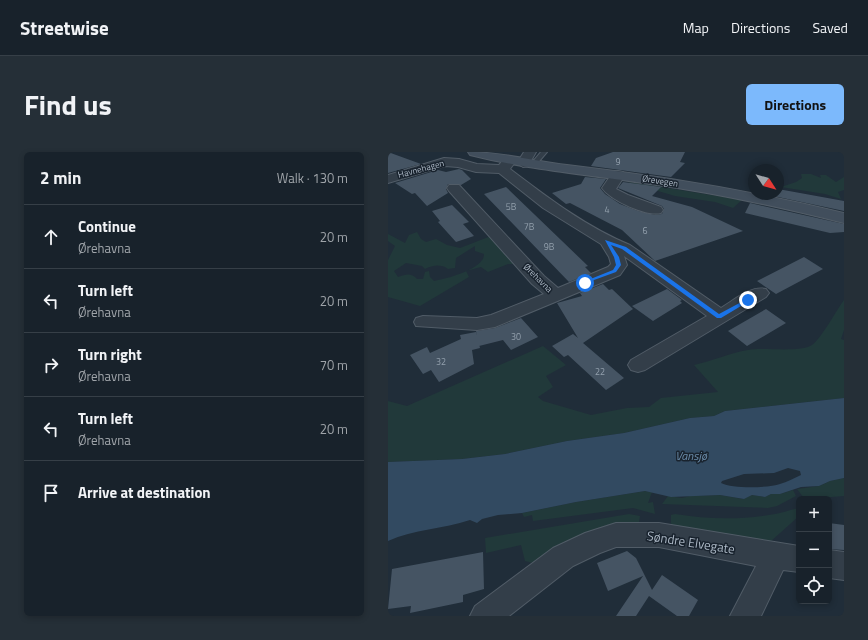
<!DOCTYPE html>
<html lang="en">
<head>
<meta charset="utf-8">
<style>
  body { margin:0; font-family:"Titillium Web",sans-serif; background:#252f37; color:#f1f3f6 }
  .controls { position:absolute; right:12px; bottom:12px; display:grid; overflow:hidden; border-radius:6px; box-shadow:0 2px 6px #0003 }
  .controls button { width:36px; height:36px; display:grid; place-items:center; padding:0; border:0; border-bottom:1px solid #363f47; background:#18222b; color:#f1f3f6; font:20px sans-serif }
  .compass { position:absolute; left:360px; top:12px; width:36px; height:36px; border-radius:50%; background:#18222b; box-shadow:0 2px 6px #0003; rotate:126deg }
  .stop { position:absolute; width:12px; height:12px; margin:-9px; border:3px solid #1a73e8; border-radius:50%; background:#fff }
  .stop.end { background:#1a73e8; border-color:#fff; box-shadow:0 1px 4px #0008 }
  .list { margin:0; padding:0; list-style:none }
  h2 { display:flex; justify-content:space-between; align-items:center; height:52px; margin:0; padding:0 16px; font-size:17px }
  h2 small { font-size:13px; font-weight:400; color:#9fa4a9 }
  .list li { display:grid; grid-template-columns:26px 1fr auto; gap:12px; align-items:center; box-sizing:border-box; height:64px; padding:0 16px; border-top:1px solid #363f47 }
  .list b { display:block; font-size:15px; white-space:nowrap }
  .list p { margin:0; font-size:13px; white-space:nowrap; color:#9fa4a9 }
  .list em { font-size:13px; font-style:normal; color:#9fa4a9 }
  .icon { flex:none; width:22px; height:22px; fill:none; stroke:currentColor; stroke-width:2; stroke-linecap:round; stroke-linejoin:round }
  .map { position:relative; flex:none; width:456px; height:464px; overflow:hidden; border-radius:6px }
  header { display:flex; align-items:center; gap:24px; box-sizing:border-box; height:56px; padding:0 20px; background:#18222b; border-bottom:1px solid #363f47 }
  header strong { font-size:19px }
  nav { display:flex; gap:22px; margin-inline-start:auto; font-size:14px }
  .intro { display:flex; align-items:center; justify-content:space-between; box-sizing:border-box; height:96px; padding:0 24px }
  h1 { margin:0; font-size:28px }
  .button { padding:10px 18px; border-radius:6px; background:#7cb9fc; color:#111; font-size:14px; font-weight:700 }
  main { display:flex; gap:24px; padding:0 24px }
  aside { flex:1; background:#18222b; border-radius:6px; box-shadow:0 2px 6px #0003 }
  .map>svg:first-child { display:block }
</style>
</head>
<body>
<header>
<strong>Streetwise</strong>
<nav><a>Map</a><a>Directions</a><a>Saved</a></nav>
</header>
<div class="intro"><h1>Find us</h1><a class="button">Directions</a></div>
<main>
<aside>
<h2>2 min<small>Walk · 130 m</small></h2>
<ul class="list">
<li><svg class="icon" aria-label="ahead" viewBox="0 0 24 24"><path d="M12 20V5M6 11l6-6 6 6"/></svg><div><b>Continue</b><p>Ørehavna</p></div><em>20 m</em></li>
<li><svg class="icon" aria-label="left" viewBox="0 0 24 24"><path d="M17 20v-9H6M10 6l-5 5 5 5"/></svg><div><b>Turn left</b><p>Ørehavna</p></div><em>20 m</em></li>
<li><svg class="icon" aria-label="right" viewBox="0 0 24 24"><path d="M7 20v-9h11M14 6l5 5-5 5"/></svg><div><b>Turn right</b><p>Ørehavna</p></div><em>70 m</em></li>
<li><svg class="icon" aria-label="left" viewBox="0 0 24 24"><path d="M17 20v-9H6M10 6l-5 5 5 5"/></svg><div><b>Turn left</b><p>Ørehavna</p></div><em>20 m</em></li>
<li><svg class="icon" aria-label="arrive" viewBox="0 0 24 24"><path d="M6 21V4h12l-3 4 3 4H6"/></svg><div><b>Arrive at destination</b></div></li>
</ul>
</aside>
<div class="map">
<svg width="456" height="464" viewBox="0 0 456 464">
  <rect width="100%" height="100%" fill="#202d39"/>
  <path fill="#21393a" fill-rule="evenodd" d="M413,22H423L433,26L432,23H438L448,30L456,25V38L450,40L453,47L437,42L393,35L408,30L414,26Z
    M236,29L354,48L345,56L327,50L287,44Z
    M29,80L33,87L38,90L48,87L59,93L72,96L103,84L128,112H120L100,120L93,115L78,119L81,125L32,154L0,145V108L7,94L0,89V82L17,91L21,83ZM87,94V99L96,102C97,117 58,127 46,129L42,125L41,119L37,120L35,127H29C23,121 19,122 10,125L6,119L18,111L34,114L37,117C45,113 53,112 60,117L67,116L68,106Z
    M456,148V178L453,187L456,188V246L337,259L326,264L302,266L236,281L179,289L117,302L74,307L0,310V249L19,254L155,194L178,213L158,224L165,235L150,245L155,249L203,263L239,256L261,255L273,246L330,240L306,213C324,209 342,201 360,198C375,195 412,201 424,193C433,187 448,159 456,148Z
    M456,326V344L419,347L415,345L409,337L431,334L442,329Z
    M405,338L408,344L389,354L380,356L274,352L280,344L294,346L302,344L332,343L355,347L364,343L377,345L383,342H392Z
    M257,339L264,340L260,351L265,350L267,362L245,356L145,369L144,363L136,365L134,361L188,350Z
    M411,356V364L382,390L283,373V363L287,362C318,367 349,368 381,363C391,362 401,358 411,356Z
    M241,362L252,364L251,370C208,372 179,387 145,411L137,409L133,393L98,401L97,386Z"/>
  <path fill="#324a61" fill-rule="evenodd" d="M456,246V326L442,329L431,334L413,335L392,342H383L377,345L364,343L356,347L332,343L283,345L257,339L188,350L134,361L110,363L94,367L89,371L82,368C55,377 26,377 0,389V310L74,307L117,302L179,289L236,281L302,266L326,264L337,259ZM400,316L412,319L413,323C406,326 399,330 392,332C380,336 345,337 333,331L334,329L356,322L386,321Z"/>
  <path fill="#455463" d="M0,0L33,12L0,21Z
    M225,0H297L292,10L297,11L283,25L203,14L208,6Z
    M71,17L74,18L83,27L73,33L60,32L58,37L60,41L39,54L27,41L24,42L7,31L50,18L58,20Z
    M197,25L218,27L212,36L217,42L232,52L250,59L267,63L274,62L276,57L274,54L230,36L235,30L273,35L264,44L304,55L355,79L267,109L234,78L182,51L178,52L164,41L193,32Z
    M118,35L200,114L197,115L203,121L181,130L96,42Z
    M390,37L456,49V59L376,42H390Z
    M362,51L456,72V80L442,81L357,61Z
    M64,53L81,70L75,72L86,84L68,90L50,70L52,69L44,59Z
    M416,105L435,117L388,142L369,129Z
    M215,132L221,138L224,137L245,157L195,191L236,226L218,238L180,203L176,205L164,194L185,182L190,186L169,151L194,144L192,141Z
    M279,137L294,148L292,149L294,151L265,169L244,154Z
    M378,157L398,171L359,194L340,179Z
    M133,166L150,185L123,198L115,188L91,194L88,179L107,176Z
    M88,180L92,196L84,198L86,212L51,230L43,218L35,222L22,203L39,195L42,201L73,187L72,183Z
    M441,371L456,373V398L441,397Z
    M239,399L248,406L264,438L274,423L310,448L301,464H289L261,444L248,464H228L255,424L220,439L209,411Z
    M95,400L96,437L75,443V450L22,461L23,454L0,457L4,417Z"/>
  <g fill="none" stroke-linecap="round" stroke-linejoin="round">
    <g stroke="#515c67" stroke-width="2">
      <path id="lane" d="M153,0H159L147,14H143L142,13Z"/>
    </g>
    <g stroke="#515c67" stroke-width="2">
      <path id="street" d="M136,0H148L140,14L135,15L129,11Z
        M122,5L128,9L122,17C159,45 198,75 242,93L333,156C345,149 363,133 378,137L381,141L378,145L257,218L250,220L243,218L240,213L243,208L319,164L236,104L239,113L232,123L107,175L89,178L28,174L26,170L28,166L35,164L89,166L103,163L156,142L144,132L61,39L59,36L61,33H71L156,124L170,136L220,115L223,112L221,105L213,92L155,56L111,21L88,20L70,15L57,14L0,31V23L56,6L71,7L89,12L111,13L117,6Z
        M230,19L235,20L237,23L228,37L240,43L273,55L275,58L273,61C259,65 222,48 214,36L225,20Z
        M228,371H271L411,394V420L395,418L373,464H342L368,414L271,395H228L212,401L185,414L121,464H82L87,454L165,396L197,381Z
        M441,398L456,400V428L441,426Z"/>
    </g>
    <g stroke="#515c67" stroke-width="2">
      <path id="secondary" d="M80,0C114,0 146,9 179,13C274,24 365,39 456,61V71C392,55 328,41 262,32C202,23 141,18 82,3Z"/>
    </g>
    <use href="#lane" fill="#333e49" fill-rule="evenodd"/>
    <use href="#street" fill="#333e49" fill-rule="evenodd"/>
    <use href="#secondary" fill="#414e5c" fill-rule="evenodd"/>
  </g>
  <path fill="#1a73e8" d="M217,88L238,95L331,162L359,147L363,148L333,166H329L234,97L223,93L231,105L233,113L228,120L195,132V130L225,118L228,113L226,105Z"/>
  <g text-anchor="middle" stroke-width="3" stroke-linejoin="round" paint-order="stroke">
    <g font-size="9" fill="#93a0ad">
      <text x="230" y="13">9</text>
      <text x="123" y="58">5B</text>
      <text x="219" y="61">4</text>
      <text x="141" y="78">7B</text>
      <text x="257" y="82">6</text>
      <text x="161" y="98">9B</text>
      <text x="128" y="188">30</text>
      <text x="53" y="213">32</text>
      <text x="212" y="223">22</text>
    </g>
    <g font-size="9" fill="#adb9c6" stroke="#19232e">
      <text transform="translate(33 17) rotate(-15)" y="3">Havnehagen</text>
      <text transform="translate(272 29) rotate(9)" y="3">Ørevegen</text>
      <text transform="translate(150 126) rotate(45)" y="3">Ørehavna</text>
    </g>
    <g font-size="12" font-style="italic" fill="#6c8dab" stroke="#19232e">
      <text x="303" y="308">Vansjø</text>
    </g>
    <g font-size="13" fill="#adb9c6" stroke="#19232e">
      <text transform="translate(303 390) rotate(9)" y="5">Søndre Elvegate</text>
    </g>
  </g>
</svg>
<div class="controls">
<button>+</button>
<button>−</button>
<button><svg class="icon" aria-label="locate" viewBox="0 0 24 24"><circle cx="12" cy="12" r="6"/><path d="M12 2v4M12 18v4M2 12h4M18 12h4"/></svg></button>
</div>
<svg class="compass" viewBox="-18 -18 36 36"><path d="M0-13l5 13h-10z" fill="#e53935"/><path d="M0 13l5-13h-10z" fill="#9fa4a9"/></svg>
<div class="stop" style="left:197px;top:131px"></div>
<div class="stop end" style="left:360px;top:148px"></div>
</div>
</main>
</body>
</html>
